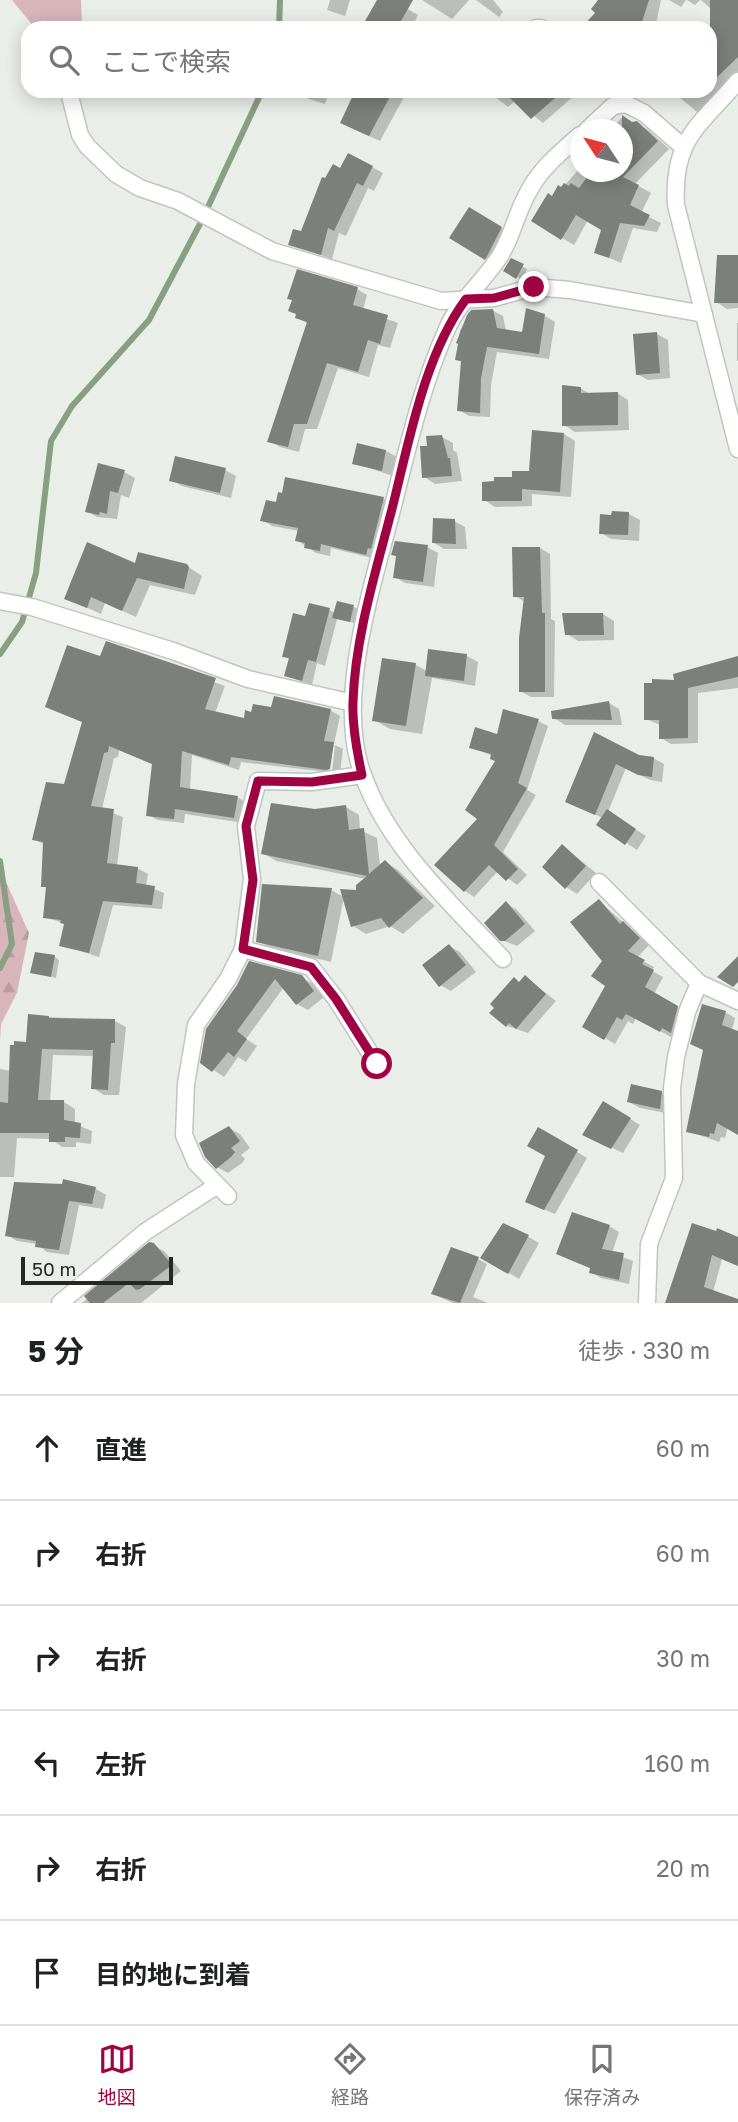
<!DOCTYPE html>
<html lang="ja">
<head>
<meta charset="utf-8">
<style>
  body { margin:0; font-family:"Golos Text","Noto Sans JP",sans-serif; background:#f2f2f2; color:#202124 }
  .compass { position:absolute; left:570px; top:119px; width:63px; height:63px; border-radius:50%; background:#fff; box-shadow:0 4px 18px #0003; rotate:306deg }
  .scale { position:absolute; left:21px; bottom:18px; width:152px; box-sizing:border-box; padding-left:7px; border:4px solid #262825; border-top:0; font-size:19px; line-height:24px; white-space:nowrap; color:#262825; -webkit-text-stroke:5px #e9efe8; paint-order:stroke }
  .stop { position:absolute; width:21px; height:21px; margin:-16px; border:5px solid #a00341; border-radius:50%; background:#fff }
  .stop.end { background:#a00341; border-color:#fff; box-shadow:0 2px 7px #0008 }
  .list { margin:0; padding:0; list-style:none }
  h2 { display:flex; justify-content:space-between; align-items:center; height:91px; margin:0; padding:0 28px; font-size:30px }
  h2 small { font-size:23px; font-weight:400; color:#757577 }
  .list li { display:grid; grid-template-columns:46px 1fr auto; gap:21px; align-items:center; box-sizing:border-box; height:105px; padding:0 28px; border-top:2px solid #e0e0e0 }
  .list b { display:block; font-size:26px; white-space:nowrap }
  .list em { font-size:23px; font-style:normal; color:#757577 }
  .icon { flex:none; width:38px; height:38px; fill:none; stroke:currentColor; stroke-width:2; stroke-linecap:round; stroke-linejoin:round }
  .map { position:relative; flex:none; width:738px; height:1303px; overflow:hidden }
  .search { position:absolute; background:#fff; box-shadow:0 4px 18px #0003; left:21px; right:21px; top:21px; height:77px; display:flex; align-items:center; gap:18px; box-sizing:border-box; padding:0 24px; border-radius:21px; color:#757577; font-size:26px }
  .sheet { height:721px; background:#fff }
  nav { display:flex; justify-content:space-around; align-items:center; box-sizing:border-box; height:98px; border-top:2px solid #e0e0e0; background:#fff; font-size:19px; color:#757577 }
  nav a { display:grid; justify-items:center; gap:4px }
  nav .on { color:#a00341 }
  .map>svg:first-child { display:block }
</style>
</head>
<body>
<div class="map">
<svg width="738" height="1303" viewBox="0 0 738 1303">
  <defs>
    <pattern id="forest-firs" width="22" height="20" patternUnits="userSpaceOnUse" patternTransform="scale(1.75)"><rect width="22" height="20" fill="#d7b5ba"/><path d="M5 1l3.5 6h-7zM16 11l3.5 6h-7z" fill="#b89ca0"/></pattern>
  </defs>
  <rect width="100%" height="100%" fill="#e9efe8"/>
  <path fill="#d7b5ba" d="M12,0H81L82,24L73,28H35Z"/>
  <path fill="url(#forest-firs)" d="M0,869L29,933L17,993L1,1024L0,1043Z"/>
  <path fill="#0003" d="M330,0H350L345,16L327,10Z
    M379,0H392L418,15L411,28H363Z
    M422,0H469L452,19Z
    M476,0H493L503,12L499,17Z
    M621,0H661L656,24H652L651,28H613Z
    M669,0H686L681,7Z
    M687,0H700L695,5Z
    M701,0H738V73L697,112L672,91H710V40L727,23Z
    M299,91H329L325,104L309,99Z
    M357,91H394L404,97L380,141L353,129Z
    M488,91H573L576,94L543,123L515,101L508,107Z
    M621,118L647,129L669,149L635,184L651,193L641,213L661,223L657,232L633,228L621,263L596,252L604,229L588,220L574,245L533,221L580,168V172H622V130H612Z
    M372,167L383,173L374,191L368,188L346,236L339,233L332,259L290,244L302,233L341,170Z
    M470,209L512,235L496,264L452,237Z
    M738,257V308L727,309L716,302Z
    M511,260L527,269L522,280L505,270Z
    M357,289L367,295L363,310L398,323L390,348L378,345L369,377L338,368L317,429H305L299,452L280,447L269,441L308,324L297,317Z
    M492,310L503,316L506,331L524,334L545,316L555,322L549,359L497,352L491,385L490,417L469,416L459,410L463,363L457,359L460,330L472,312Z
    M737,323H738V361H737Z
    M657,334L668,340L670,378L648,380L637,374Z
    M580,388L590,394L617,393L628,400L629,430L575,432L564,425Z
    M564,434L575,441L571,497L532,494V506L495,507L484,500L496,483L531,472Z
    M442,437L453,443V450L457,453L462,481L435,484L424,477L429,447Z
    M358,446L386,451L397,457L393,476L354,463Z
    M225,470L236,476L231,498L182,486L171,480Z
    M124,472L135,478L129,498L121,495L117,519L97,517L87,511Z
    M286,479L384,499L394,505L376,559L331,548L330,556L316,553L297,540L299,531L272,526L262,520L283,495Z
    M629,514L640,520L639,541L611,539L601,533Z
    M454,521L465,527L467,549H444L433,542Z
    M427,547L438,553L434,587L405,583L395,577Z
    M540,548L550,554L551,619L555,621L554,697H531L520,691L525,602L515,596Z
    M136,566H187L202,576L195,595L150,585L136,617L105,603L101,614L66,598Z
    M354,607L358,609L355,623L337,619L325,666L317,663L312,685L286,676L290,660L284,656L306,618L329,610L335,613Z
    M603,614L614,621V640L578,641L567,634Z
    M107,643L225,686L215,713L245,721L253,714L272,709L330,710L340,716L328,772L241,762L239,770L192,755L190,790L237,797L247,803L244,823L185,814L184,823L158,820L148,815L154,765L119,750L118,757L114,758L102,809L123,817L117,866L137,868L148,874L146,886L164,893L162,909L113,905L99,957L61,945L66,924L44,917L48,889L43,886L45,845L34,839L65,786L84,723L47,706L101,658Z
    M467,656L478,662L475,686L432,678L422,734L390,729L374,720L384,660L416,665L427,671Z
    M738,659V688L698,693V743L671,744L661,738L660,725L646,719L676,681Z
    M609,703L619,709L622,725H565L554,718Z
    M538,721L548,726L527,790L536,795L503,852L527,875L517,885L498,871L474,897L465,891L480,818L497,761L493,756L471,747Z
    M595,734L638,757L653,758L664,764L662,782L650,780L626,768L608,812L646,836L637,850L598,824L603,818L567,802Z
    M335,745L343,749L340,773L332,772Z
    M346,807L359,815L360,830L377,838L380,866L385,862L398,870L435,906L403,934L390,926L366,934L353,926L357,892L366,879L276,861L263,853L315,810Z
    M563,846L596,873L577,894L566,887Z
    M331,890L344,897L331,962L271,948L258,941Z
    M599,901L649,945L637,958L654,967L652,971L663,977L654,994L688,1013L681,1037L673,1033L671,1037L636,1018L633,1024L628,1021L615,1044L584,1026L607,986Z
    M506,903L517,910L535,931L517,946L502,940Z
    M449,946L460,952L476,972L451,991L440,985Z
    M55,957L59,960L56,978L32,972Z
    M249,963L301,977L313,984L324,997L308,1010L297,1004L284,987L246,1039L257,1046L246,1062L238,1057L224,1077L202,1062Z
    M525,977L556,1001L528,1033L507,1026Z
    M725,1012L735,1018L732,1030L738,1032V1133L728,1127L725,1138L721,1137L719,1142L688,1131Z
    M49,1017L115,1021L126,1027L119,1095H104L93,1088L95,1056L53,1055L50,1102H64L75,1109V1124L92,1131L91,1144L76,1142V1147H62L51,1139L17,1138L14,1177H0V1069L11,1071Z
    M661,1092L672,1099L671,1114L640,1108L629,1102Z
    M604,1103L640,1125L623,1153L595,1140Z
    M229,1128L240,1134L250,1148L241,1155L245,1159L242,1163L228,1173L217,1167Z
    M539,1129L587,1158L555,1214L538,1207L547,1155Z
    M64,1181L96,1189L106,1195L103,1209L79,1205L69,1255L47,1252L37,1244L17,1241L7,1235L63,1186Z
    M609,1226L619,1232L612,1253L633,1261L629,1284L601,1278L591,1272L592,1269L568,1259Z
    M515,1229L539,1243L519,1279L482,1257Z
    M738,1239V1266L722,1259L713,1292L738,1303H667L679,1261Z
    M150,1244L164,1251L181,1271L141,1303H82Z
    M478,1259L487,1264L473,1297L488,1303H453L433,1294Z"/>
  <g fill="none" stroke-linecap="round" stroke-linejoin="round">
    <path stroke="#88a081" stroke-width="6" d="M279,28L280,0
      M0,654L22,622L36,573L51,441L72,406L149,320L201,222L262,91
      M0,861L12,944L0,968"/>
  </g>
  <path fill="#7b807a" d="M377,0H413L397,28H361Z
    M598,0H649L640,28H581L595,13L591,9Z
    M710,0H738V57L710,84Z
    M355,91H393L369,136L340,123Z
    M503,91H563L531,119Z
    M622,115L632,122L637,121L658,141L623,177L639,185L630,205L650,215L644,226L620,223L609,258L594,253L601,230L576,215L561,240L531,221L548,193L552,196L558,185L561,187L564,183L569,186L571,183L579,188L591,172H622Z
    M348,153L373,166L363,186L357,183L334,231L328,228L321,255L288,245L293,229L301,231L322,177L325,178L333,164L340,168Z
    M469,207L502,227L485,260L449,238Z
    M717,255H738V303H714Z
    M511,258L524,264L516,279L503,271Z
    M297,269L358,287L353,305L388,315L380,344L368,340L358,372L327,363L307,424H294L288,447L267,442L307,322L295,318L296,314L288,311L292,300L287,299Z
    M526,308L545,314L539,354L487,347L481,378L480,413L457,411L461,361L455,360L458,344L456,343L467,315L471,310L493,309L497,328L522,332Z
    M657,332L660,373L636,375L633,334Z
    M562,385L581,387V393L618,392V425L562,426Z
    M532,430L564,433L560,492L522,489V501H482V482L494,481V477H512V471H529Z
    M442,435L448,458H450L452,476L422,478L420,446H427L426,436Z
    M357,443L386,450L382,471L352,464Z
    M175,456L226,468L220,493L169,481Z
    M98,463L125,470L118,493L110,491L107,514L100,512L99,515L85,512Z
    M285,477L384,497L371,549L368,548L366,555L321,544L320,551L304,548L305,543L295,541L298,528L260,521L266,500L276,502L278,492L282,493Z
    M612,511L629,512L628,535L599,534L600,514L611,515Z
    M433,518L455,519L456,544L432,543Z
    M395,541L428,545L423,582L393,578L396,556L391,555Z
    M87,542L135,563L138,552L187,564L189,567L184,589L137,578L122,611L91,597L87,608L64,599Z
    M512,547H540L542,613H545V692H519V638L524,597H513Z
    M337,601L354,605L350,622L332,618Z
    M309,603L330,608L316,662L308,660L302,681L284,676L289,658L282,657L293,613L305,616Z
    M562,613H603L604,635H565Z
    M106,641L216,678L205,709L244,718L245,710L251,712L253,704L271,707L274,696L331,709L324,741L334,742L330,769L326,770L231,757L229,765L182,751L180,787L238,796L234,818L175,809L174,819L146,816L152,764L109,746L108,752L104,753L91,806L114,809L107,863L138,867L136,883L155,886L152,905L103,901L89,953L59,946L64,924L60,923L61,920L43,918L46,887H41L43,842L32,840L46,782L64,784L82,722L45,707L67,645L100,656Z
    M428,649L467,654L464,681L425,676Z
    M738,656V677L688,688V738L659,739V720H644V683H652V679L674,680L673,674Z
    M382,658L416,663L406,726L372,721Z
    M609,701L612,720L552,719L551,711Z
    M503,709L539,719L518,783L527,788L494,845L518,869L506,881L489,865L464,892L434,865L477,819L465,810L495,761L490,759L491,754L469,748L475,727L497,734Z
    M594,732L639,755L654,757L652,777L638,775L616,764L595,815L565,802Z
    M271,803L315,809L346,805L349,830L364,828L369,874L385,860L423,898L389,928L381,918L351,927L340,889L356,890V885L367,876L261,854Z
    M607,809L636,829L625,845L596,825Z
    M562,844L586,866L565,889L542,867Z
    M262,884L332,888L318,956L256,942Z
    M599,899L620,924L623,921L640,938L628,951L645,960L642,964L654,970L645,987L678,1006L671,1033L662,1028L660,1032L626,1014L622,1020L617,1017L604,1040L582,1027L605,986L591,976L602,961L570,922Z
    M506,901L525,924L505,941H500L484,923Z
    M449,944L466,965L439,987L422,965Z
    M35,952L55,955L51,977L30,973Z
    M738,956V982L733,987L717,977Z
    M249,961L302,975L314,991L296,1005L275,979L237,1031L247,1039L234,1057L228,1052L212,1072L200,1063L206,1029L237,985Z
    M525,975L546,994L516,1029L509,1023L506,1027L489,1013L494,1008L490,1004L514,977L519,982Z
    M702,1004L726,1011L722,1025L738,1031V1135L717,1123L714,1134L710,1133L709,1137L686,1132L703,1050L690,1044Z
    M28,1014L49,1016V1018L115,1019V1043H111L108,1090L91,1089L93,1050L42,1049L38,1100H64V1120L81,1123L80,1138L65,1137V1142H49V1133H0V1102L8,1103L10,1045H14V1041L26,1042Z
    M631,1084L662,1091L660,1109L627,1102Z
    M603,1101L631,1118L611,1149L582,1135Z
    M229,1126L240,1141L231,1148L235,1152L231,1157L216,1169L205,1157L199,1143Z
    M538,1127L578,1150L544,1210L525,1202L545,1156L527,1146Z
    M63,1179L96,1187L92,1204L69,1201L59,1250L35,1247L36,1241L5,1236L14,1182L62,1184Z
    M572,1212L610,1225L602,1249L624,1253L619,1280L589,1273L590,1268L556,1254Z
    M503,1223L529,1235L508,1274L480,1258Z
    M692,1223L716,1231L717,1228L738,1237V1266L712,1255L704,1287L738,1299V1303H665Z
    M149,1242L154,1243L172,1265L140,1289L136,1290L129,1283L103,1303H90L84,1296Z
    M451,1247L479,1257L460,1303L431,1294Z"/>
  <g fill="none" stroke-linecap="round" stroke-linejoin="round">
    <g stroke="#c0c6bf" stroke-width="19">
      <path id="minor" d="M536,28H541
        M738,81C698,127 672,140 676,205L738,449
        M70,96L80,135L87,146L116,174L140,188L178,201L272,251L441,301L494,298L534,287L570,290L704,314
        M587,130L613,106L626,104L644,113L683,147
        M0,601L32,607L173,651L248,679L353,703
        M599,882L699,983L738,1001
        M243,949L311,967L336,999L377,1064
        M503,959C452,904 389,848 363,775C334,699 374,582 393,506C408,446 422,385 447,329C459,301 484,281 500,256C513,235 517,210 530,189C542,167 562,151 580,135
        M228,1196L196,1163L184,1135L186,1084L196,1025L228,979L243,949L252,879L246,826L258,781L312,782L363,775
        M60,1303L145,1232L216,1186
        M647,1303L649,1244L674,1178L672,1088L676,1057L687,1012L699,983"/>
    </g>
    <use href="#minor" stroke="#fff" stroke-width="16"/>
  </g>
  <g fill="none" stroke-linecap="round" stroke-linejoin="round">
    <path stroke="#a00341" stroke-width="9" d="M377,1064L336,999L311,967L243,949L253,880L246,826L258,781L312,782L362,775C357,752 352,726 353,702C355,637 376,571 392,509C409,442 424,356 466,299L494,298L534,287"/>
  </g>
</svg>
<svg class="compass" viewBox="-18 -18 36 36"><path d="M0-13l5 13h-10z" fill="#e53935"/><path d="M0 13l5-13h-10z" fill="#757577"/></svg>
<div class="scale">50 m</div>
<div class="stop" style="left:377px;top:1064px"></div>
<div class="stop end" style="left:534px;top:287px"></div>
<div class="search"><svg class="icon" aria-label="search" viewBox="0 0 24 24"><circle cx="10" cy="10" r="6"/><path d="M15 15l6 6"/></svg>ここで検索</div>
</div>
<section class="sheet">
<h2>5 分<small>徒歩 · 330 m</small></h2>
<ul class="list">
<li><svg class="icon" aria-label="ahead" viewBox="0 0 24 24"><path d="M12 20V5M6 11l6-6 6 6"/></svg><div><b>直進</b></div><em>60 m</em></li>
<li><svg class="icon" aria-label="right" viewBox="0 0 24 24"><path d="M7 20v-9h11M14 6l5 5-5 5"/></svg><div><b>右折</b></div><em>60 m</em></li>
<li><svg class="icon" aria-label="right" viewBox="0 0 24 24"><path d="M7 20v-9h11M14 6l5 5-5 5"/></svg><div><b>右折</b></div><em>30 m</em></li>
<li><svg class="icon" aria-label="left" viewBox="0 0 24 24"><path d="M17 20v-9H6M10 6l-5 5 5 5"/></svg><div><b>左折</b></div><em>160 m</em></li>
<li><svg class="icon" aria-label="right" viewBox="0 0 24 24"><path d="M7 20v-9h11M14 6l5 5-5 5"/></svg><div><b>右折</b></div><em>20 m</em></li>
<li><svg class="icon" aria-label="arrive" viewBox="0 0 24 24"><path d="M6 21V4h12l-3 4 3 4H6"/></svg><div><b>目的地に到着</b></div></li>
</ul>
</section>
<nav>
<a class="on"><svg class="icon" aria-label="map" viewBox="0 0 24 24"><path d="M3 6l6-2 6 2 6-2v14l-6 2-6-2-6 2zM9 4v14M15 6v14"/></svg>地図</a>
<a><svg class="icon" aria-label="directions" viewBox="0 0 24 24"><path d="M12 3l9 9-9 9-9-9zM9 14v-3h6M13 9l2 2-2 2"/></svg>経路</a>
<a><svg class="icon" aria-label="saved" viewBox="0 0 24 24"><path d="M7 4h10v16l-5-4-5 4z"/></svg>保存済み</a>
</nav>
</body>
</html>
